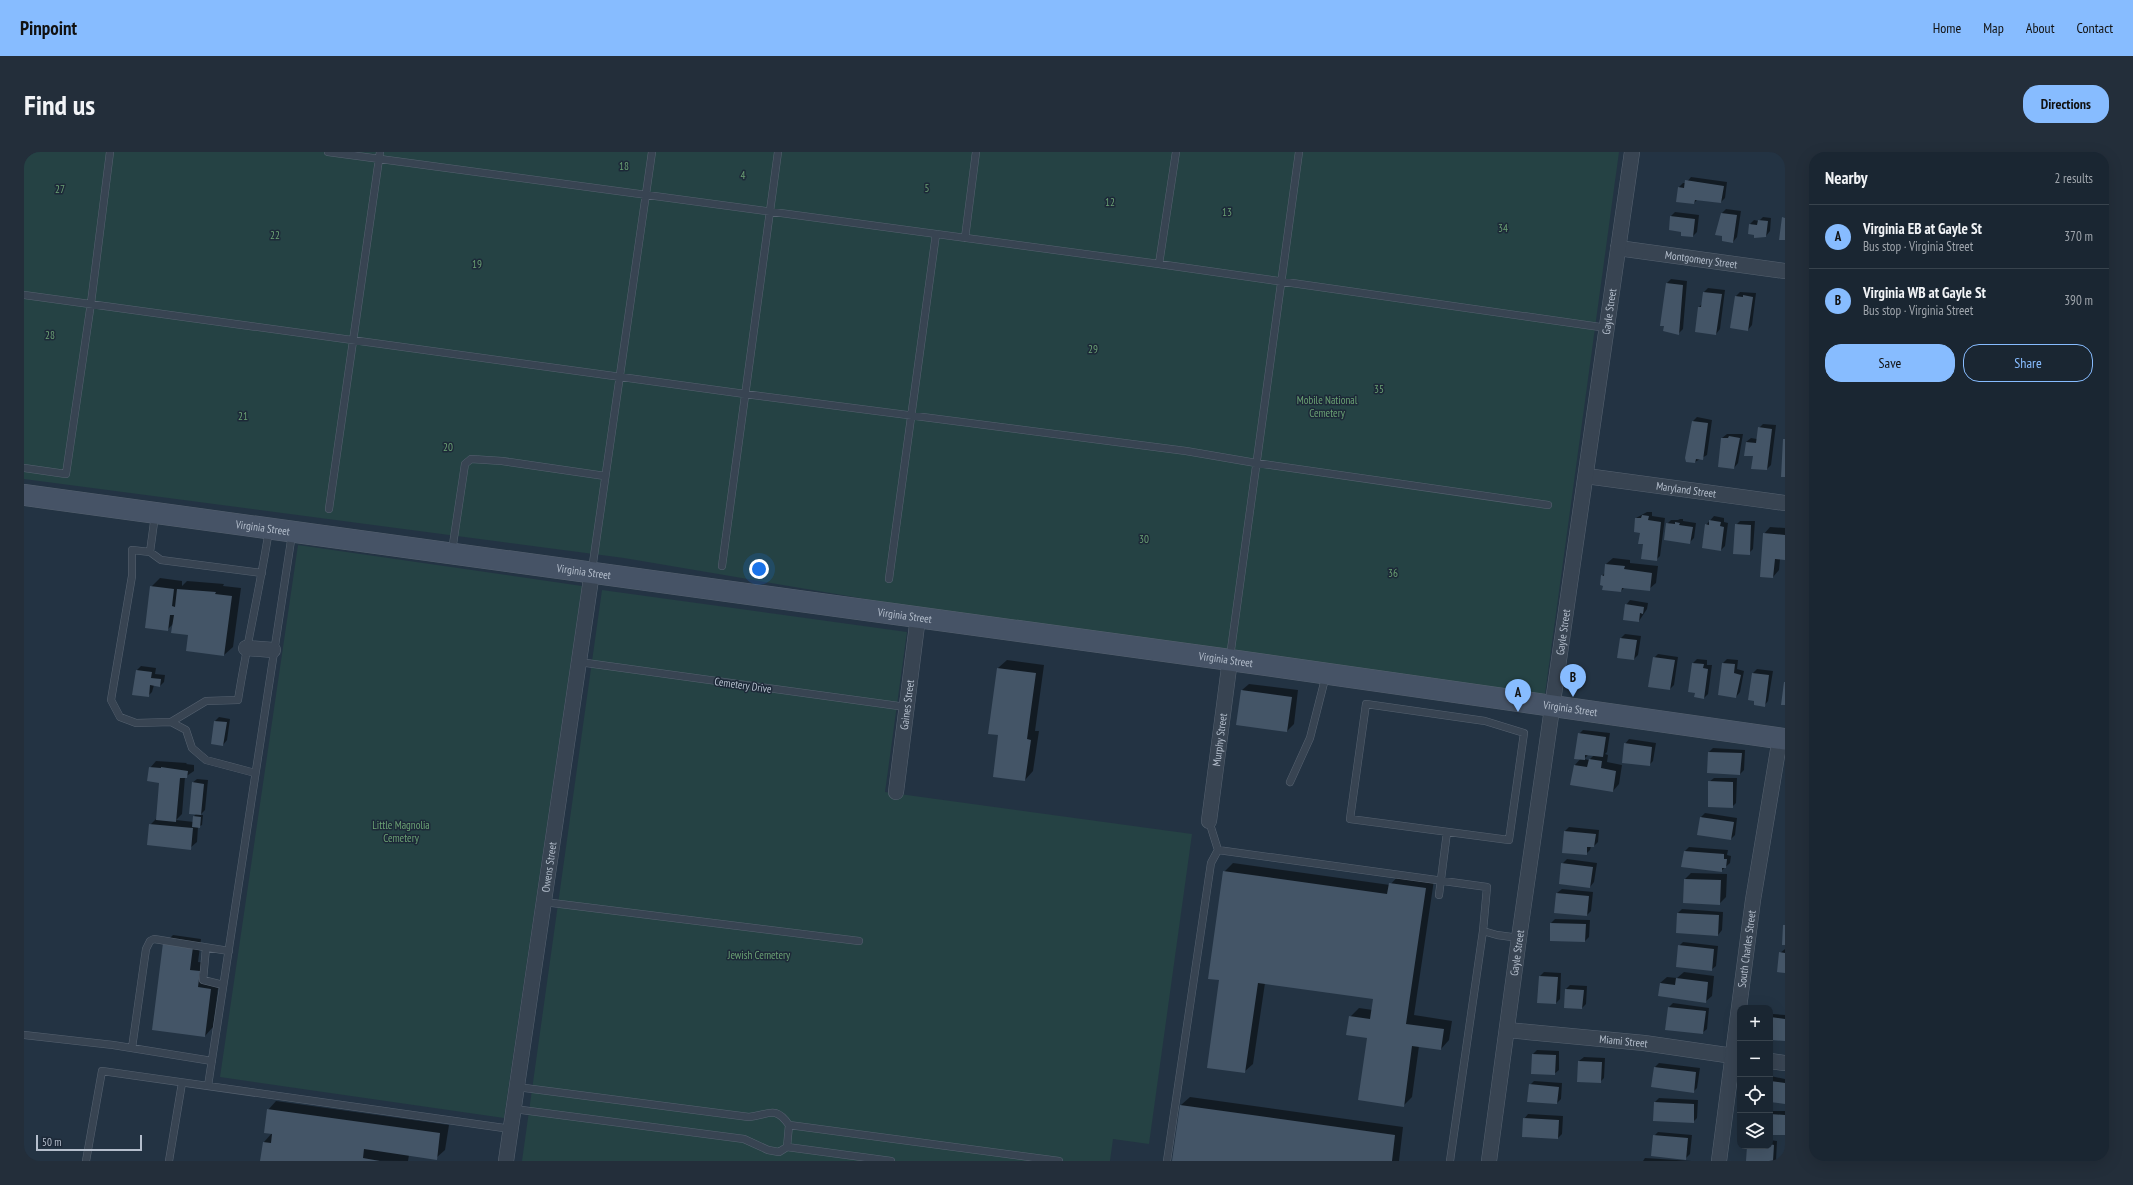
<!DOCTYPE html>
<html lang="en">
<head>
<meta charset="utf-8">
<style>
  body { margin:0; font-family:"PT Sans Narrow",sans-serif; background:#232e3a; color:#f1f3f6 }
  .controls { position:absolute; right:12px; bottom:12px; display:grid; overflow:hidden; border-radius:8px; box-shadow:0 4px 16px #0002 }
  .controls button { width:36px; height:36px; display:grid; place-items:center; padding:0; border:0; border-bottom:1px solid #38434d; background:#1a2632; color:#f1f3f6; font:20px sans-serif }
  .scale { position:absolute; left:12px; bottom:10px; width:106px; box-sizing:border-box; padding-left:4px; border:2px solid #b5bfcd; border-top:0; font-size:11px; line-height:14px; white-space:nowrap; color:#b5bfcd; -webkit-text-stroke:3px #1d2938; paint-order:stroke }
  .you { position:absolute; left:735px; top:417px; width:14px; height:14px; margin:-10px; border:3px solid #fff; border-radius:50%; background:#1a73e8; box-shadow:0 0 0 6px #1a73e833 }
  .badge { display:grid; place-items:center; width:26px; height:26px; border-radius:50%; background:#87bcff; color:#111; font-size:13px; font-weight:700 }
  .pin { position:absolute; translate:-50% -33px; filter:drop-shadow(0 1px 2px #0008) }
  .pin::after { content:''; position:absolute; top:21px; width:14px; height:12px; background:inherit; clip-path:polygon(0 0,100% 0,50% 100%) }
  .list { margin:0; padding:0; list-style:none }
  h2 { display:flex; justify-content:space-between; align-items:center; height:52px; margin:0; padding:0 16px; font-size:17px }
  h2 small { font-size:13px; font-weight:400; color:#9fa5ac }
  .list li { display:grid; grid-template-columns:26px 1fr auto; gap:12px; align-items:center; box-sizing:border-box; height:64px; padding:0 16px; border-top:1px solid #38434d }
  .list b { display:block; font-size:15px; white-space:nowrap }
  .list p { margin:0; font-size:13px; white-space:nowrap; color:#9fa5ac }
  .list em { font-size:13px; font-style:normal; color:#9fa5ac }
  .actions { display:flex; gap:8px; padding:12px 16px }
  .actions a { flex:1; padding:9px 0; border:1px solid #87bcff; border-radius:16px; text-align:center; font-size:14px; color:#87bcff }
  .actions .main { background:#87bcff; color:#111 }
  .icon { flex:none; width:22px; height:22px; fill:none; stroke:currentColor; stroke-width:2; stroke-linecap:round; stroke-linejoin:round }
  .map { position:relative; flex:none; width:1761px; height:1009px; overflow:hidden; border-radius:16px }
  header { display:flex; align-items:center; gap:24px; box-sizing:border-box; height:56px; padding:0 20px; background:#87bcff; color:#111 }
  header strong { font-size:19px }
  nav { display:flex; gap:22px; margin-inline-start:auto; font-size:14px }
  .intro { display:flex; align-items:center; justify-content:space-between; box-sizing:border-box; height:96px; padding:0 24px }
  h1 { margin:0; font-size:28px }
  .button { padding:10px 18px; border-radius:16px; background:#87bcff; color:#111; font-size:14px; font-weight:700 }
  main { display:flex; gap:24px; padding:0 24px }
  aside { flex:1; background:#1a2632; border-radius:16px; box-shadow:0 4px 16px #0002 }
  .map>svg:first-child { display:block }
</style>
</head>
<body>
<header>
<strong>Pinpoint</strong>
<nav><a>Home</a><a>Map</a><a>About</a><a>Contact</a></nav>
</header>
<div class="intro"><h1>Find us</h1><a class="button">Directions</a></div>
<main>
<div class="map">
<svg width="1761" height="1009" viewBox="0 0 1761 1009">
  <rect width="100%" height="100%" fill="#233343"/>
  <path fill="#254244" d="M0,0H1595L1521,542L883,454L600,406L0,327Z
    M274,393L558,434L480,966L196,925Z
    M578,438L883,480L861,640L1168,682L1125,992L1089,987L1086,1009H498Z"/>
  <path fill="#0007" fill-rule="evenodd" d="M1667,25L1703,30L1701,46L1697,50L1674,47L1670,51L1653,49L1655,35L1659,31H1662Z
    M1702,57L1717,59L1713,85L1709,90L1698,61Z
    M1651,60L1675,63L1673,80L1669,84L1658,79L1647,64Z
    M1739,65L1747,66L1746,79L1742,84L1726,72L1730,68L1735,69Z
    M1647,127L1663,129L1659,177L1655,181L1643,131Z
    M1684,136L1701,138L1696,177L1692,182L1675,155L1678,152L1680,140Z
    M1716,140L1732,141L1728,173L1724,178L1712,144Z
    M1673,265L1688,268L1683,303L1671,310L1668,270Z
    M1739,272L1752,273L1747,313L1743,317L1722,290L1727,286L1733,287L1735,276Z
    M1703,282H1719L1714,311L1710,316L1698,286Z
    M1623,360H1628V364L1641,366L1636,404L1632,408L1620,391L1612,366Z
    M1690,364L1700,366V370L1704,371L1701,394L1697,398L1682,373Z
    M1656,367H1659V369L1672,371L1670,386L1666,390L1643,372L1647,368H1654Z
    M1716,369H1731L1729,397L1725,401L1712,373Z
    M1746,375L1761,376V407H1756L1755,418L1749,425L1740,382Z
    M1589,406L1606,408V411L1634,414L1632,431L1625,437L1601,435L1597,439L1580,433L1578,424L1581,421L1582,412Z
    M136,426L158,429V434L163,429L200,432L199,434L217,436L209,495L200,503L163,498L165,482L149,472L143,478L127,435Z
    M1606,448L1624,451L1623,457L1615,469L1602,453Z
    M1601,482L1617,484L1614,503L1610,507L1597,486Z
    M1634,502L1654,505L1650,533L1646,537L1630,506Z
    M1673,507L1683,508V513H1688L1684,542L1680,546L1672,540L1665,539L1669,511Z
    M1703,507L1714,508L1713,517L1720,519L1716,540L1712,545L1696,542L1699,511Z
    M983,508L1020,513L1011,579H1015L1009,619L1001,628L976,582L974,516Z
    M117,514L132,516L131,522L141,523L140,530L136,534L130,533L128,540L124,544L113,518Z
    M1733,517L1749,519L1744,549L1740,554L1732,548L1729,521Z
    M1225,532L1274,538L1270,572L1263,579L1218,538Z
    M195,565L206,567L203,588L199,593L191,569Z
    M1559,578L1586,581L1583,600L1581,602L1584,603L1583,610L1598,613L1595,632L1589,639L1548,632L1551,613L1557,606L1555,582ZM1564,603H1570L1565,608L1560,607Z
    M1605,587L1632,591L1629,609L1625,613L1601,592Z
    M1689,596L1721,598L1720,618L1716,622L1684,620L1685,600Z
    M132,609L163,611L162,612L170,613V619L161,625L158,662L152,668L170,670V664L173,661L168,631L173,627L184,628L181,658L176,663H179L178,673L174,675L173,690L166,696L126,673L133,666L136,630L126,616Z
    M1690,626H1713L1712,651L1708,655L1685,630Z
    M1681,661L1713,666L1711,683L1707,687L1677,665Z
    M1545,675L1575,678L1574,690L1570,694H1567L1566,698L1562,702L1539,700L1541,679Z
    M1665,695L1704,698L1703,703L1707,704L1706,711L1697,719L1661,699Z
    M1543,707L1573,711L1570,730L1566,735L1538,712Z
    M1209,711L1366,733L1375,723L1410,728L1390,863L1428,869L1425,888L1417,897L1395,894L1388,945L1379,954L1344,885L1326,865L1335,856L1349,858L1350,846L1241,831L1229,912L1220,920L1196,827L1200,720Z
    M1667,721L1703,722L1702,745L1695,752L1661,727Z
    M1538,737L1569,740L1567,759L1563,763L1531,760L1533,741Z
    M1658,757L1699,760L1698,778L1694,783L1654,761Z
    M1531,767L1566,768L1565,785L1561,789L1527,788V771Z
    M149,783L177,787L174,810L184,811L182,827L195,829L189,875L181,884L140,792Z
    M1659,790L1694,794L1692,814L1687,818L1655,794Z
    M1761,797V820L1756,801Z
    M1520,820L1537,821L1536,847L1532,851L1516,824Z
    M1660,820L1690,824L1688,844L1681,850L1636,831L1643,825L1653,826Z
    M1546,833L1563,834L1562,852L1558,856L1542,837Z
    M1649,851L1685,856L1683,877L1678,881L1642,877L1645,855Z
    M1749,862L1761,863V888L1746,887V865Z
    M1513,898L1535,899V918L1530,922L1508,921L1509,902Z
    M1560,905L1581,906L1580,926L1576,930L1554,929L1555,909Z
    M1635,911L1676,916L1673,936L1669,940L1631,915Z
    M1746,924L1761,927V951L1746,949Z
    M1510,929L1538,931L1537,947L1533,951L1506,933Z
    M1166,945L1379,975L1375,1009H1149L1157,953Z
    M1635,946L1674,948L1673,966L1669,970L1631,950Z
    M252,949L425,973L421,998L412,1006L385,1003L384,1009L237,1008L240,990L248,981L244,958Z
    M1746,959H1761V981L1746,982Z
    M1504,962L1539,964L1538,982L1534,986L1500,967Z
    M1634,980L1668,983L1666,1002L1662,1006L1630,984Z
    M1746,988L1753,989L1752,1009H1723L1724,994H1746Z
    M1621,1006L1668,1009H1619Z"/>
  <path fill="#445567" d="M1661,28L1700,34L1697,51L1671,48L1670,52L1652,50L1654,35L1660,36Z
    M1697,61L1713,63L1709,91L1698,89V84L1691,83Z
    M1646,64L1671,67L1669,85L1657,84V80L1645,78Z
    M1758,65L1761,66V88H1755Z
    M1734,68L1744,69L1742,85L1730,86V83L1724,82L1725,72L1733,73Z
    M1642,131L1659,133L1655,183L1639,179L1640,174H1636Z
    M1679,140L1698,142L1692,183L1671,180L1674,155H1677Z
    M1719,143L1729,145L1724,179L1706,176L1711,144L1719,145Z
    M1668,269L1684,271L1679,308L1672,307L1671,311L1662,310L1661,306Z
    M1734,275L1748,277L1743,318L1727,317L1729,304H1720L1722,290L1732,291Z
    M1705,284L1716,286L1710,317L1694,315L1697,286H1704Z
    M1759,287H1761V325H1757Z
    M1618,363L1625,364L1624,368L1637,370L1633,409L1617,407L1619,392H1614L1616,381L1610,380L1611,366H1617Z
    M1685,368L1697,370L1696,374L1700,375L1697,399L1678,396L1681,372L1685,373Z
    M1651,370L1656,371L1655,373L1669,375L1666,392L1640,388L1642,371L1651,372Z
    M1711,372L1727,373L1726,403L1709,402Z
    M1739,381L1761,383V408L1751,407L1749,426L1736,425Z
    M1581,412L1601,414L1600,417L1628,421L1626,439L1598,436L1597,440L1578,438L1579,434L1576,433L1577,423L1580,424Z
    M126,434L150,437L148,454L151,455L153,437L192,440L191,442L208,444L200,504L162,499L164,483L147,481L150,463H146L144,479L121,476Z
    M1601,452L1620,455L1619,462L1616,461L1615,470L1599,468Z
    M1596,486L1613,488L1610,508L1593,506Z
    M1629,505L1651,508L1646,538L1624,535Z
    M1668,511L1680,512L1679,516L1684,517L1680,547L1670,545L1671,541L1664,540Z
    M1698,511L1711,512L1710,521L1717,523L1712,546L1694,543Z
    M973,516L1012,521L1003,587L1007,588L1001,629L969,625L974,583L964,582Z
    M112,518L128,520L127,526L137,527L136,535L126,533L125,545L108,543Z
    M1728,521L1745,523L1741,555L1730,553V549L1724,548Z
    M1760,530H1761V553H1757Z
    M1217,538L1268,545L1263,580L1212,573Z
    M190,569L203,570L199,594L187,592Z
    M1554,581L1582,585L1579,605L1561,603V608L1550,607Z
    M1600,591L1628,595L1626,614L1598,611Z
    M1684,600L1718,601L1716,623L1683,621Z
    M1565,607L1578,609L1577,616L1592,619L1589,640L1546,633L1550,613L1563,615Z
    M125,615L137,616V615L164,619L163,626H156L152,670L132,668L135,631L123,629Z
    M1684,629L1709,630V656L1684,655Z
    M168,630L180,632L177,663L165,662Z
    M169,664L177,665L176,676L168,675Z
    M1676,665L1710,670L1707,688L1673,683Z
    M125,672L169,676L167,698L123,693Z
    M1540,679L1572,682L1570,695H1563V703L1538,701Z
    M1660,699L1700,702V707H1703L1702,716H1698V720L1657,715Z
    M1537,711L1569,715L1566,736L1535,732Z
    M1199,719L1363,742L1365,731L1402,736L1382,872L1420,877L1417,898L1388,894L1380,955L1334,948L1343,886L1322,883L1325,864L1346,867L1349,847L1234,831L1221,921L1183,916L1195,828L1184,827Z
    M1660,727L1697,728L1696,753L1659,751Z
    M1532,741L1565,744L1563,764L1530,761Z
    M1653,761L1695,763L1694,784L1652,781Z
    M1526,771L1562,772L1561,790L1526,789Z
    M1759,773H1761V793H1758Z
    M139,791L169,795L166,818L176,819L174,835L187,837L181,885L128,878Z
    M1654,793L1690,797L1688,819L1652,815Z
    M1755,800L1761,801V821L1753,820Z
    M1515,824L1534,825L1532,852L1513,851Z
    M1652,826L1684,830L1682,851L1634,844L1636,831L1651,833Z
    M1541,837L1560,838L1558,857L1540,856Z
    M1644,855L1682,859L1679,882L1641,878Z
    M1746,865L1761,867V889L1746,888Z
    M1508,902L1532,903L1531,923L1507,922Z
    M1554,909L1578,910L1577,931L1553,930Z
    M1630,915L1672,920L1670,941L1627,935Z
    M1746,929L1761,931V952L1746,950Z
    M1505,932L1535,935L1533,952L1503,950Z
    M1630,950L1670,952V971L1629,969Z
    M1156,953L1371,983L1368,1009H1148Z
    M243,957L416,981L413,1008L340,997L339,1006L356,1009H236L239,990L247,991L248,982L240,981Z
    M1746,962L1761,963V983H1746Z
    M1499,966L1535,968L1534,987L1498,985Z
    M1629,983L1664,986L1662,1008L1627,1004Z
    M1746,992L1750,993L1749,1009H1722L1723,994H1746Z"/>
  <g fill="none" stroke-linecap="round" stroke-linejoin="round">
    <g stroke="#566270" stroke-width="8">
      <path id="lane" d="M304,0L1135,112L1583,176
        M941,86L952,0
        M1135,112L1152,0
        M0,143L721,242L1162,299L1232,311L1524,353
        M0,316L42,322L67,151L86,0
        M305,357L356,0
        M131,363L126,400L108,398V424L87,548L96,565L112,571L147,570L162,578L168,596L182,608L231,621
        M428,399L441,312L447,307L478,309L581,324
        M126,400L137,408L238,421
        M698,414L754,0
        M568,418L628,0
        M865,427L912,82
        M1206,505L1275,0
        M555,510L882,555
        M1342,552L1461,569L1500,581L1485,688L1326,667Z
        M147,570L182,549L214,548C223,491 236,435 245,378
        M1266,630L1286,586L1302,523
        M1194,698L1463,735L1459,779L1426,1009
        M1415,743L1423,680
        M520,750L835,789
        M1459,779L1473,783L1495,786
        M182,796L179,828L199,833
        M0,883L89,893L188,909
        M108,896L122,797L126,789L130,787L205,799
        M184,934L268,382
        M490,957L720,987L744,998L755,1000L763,995L765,973C751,953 745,963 725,965L493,935
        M765,973L1035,1009
        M763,995L867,1009
        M62,1009L78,919L487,977
        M145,1009L158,931
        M1143,1009L1187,711L1194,698L1185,669"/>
    </g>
    <g stroke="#566270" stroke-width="16">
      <g id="street">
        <path id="s1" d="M1594,96L1761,119"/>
        <path id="s2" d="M1562,324L1761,351"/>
        <path d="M222,496L249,498"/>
        <path id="s3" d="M872,640L894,465"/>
        <path id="s4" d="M1185,669L1206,508"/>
        <path id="s5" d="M1483,878L1620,891L1716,905"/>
        <path d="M1746,909L1761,911"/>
        <path id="s6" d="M482,1009L568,420"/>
        <path id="s7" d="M1465,1009L1495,786L1608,0"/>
        <path id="s8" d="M1695,1009L1729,748L1756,586"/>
      </g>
    </g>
    <g stroke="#566270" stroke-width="22">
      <g id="secondary">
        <path id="s9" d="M0,343L1206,508L1761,587"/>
      </g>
    </g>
    <use href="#lane" stroke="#384452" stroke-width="7"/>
    <use href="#street" stroke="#384452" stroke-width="15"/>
    <use href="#secondary" stroke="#465366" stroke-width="21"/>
  </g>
  <g text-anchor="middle" stroke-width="3" stroke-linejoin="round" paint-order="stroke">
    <g font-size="11" fill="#6aa073" stroke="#1d2938">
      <text x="600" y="18">18</text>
      <text x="719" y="27">4</text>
      <text x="903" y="40">5</text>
      <text x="36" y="41">27</text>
      <text x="1086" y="54">12</text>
      <text x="1203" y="64">13</text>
      <text x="1479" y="80">34</text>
      <text x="251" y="87">22</text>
      <text x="453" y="116">19</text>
      <text x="26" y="187">28</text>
      <text x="1069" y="201">29</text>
      <text x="1355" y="241">35</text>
      <text x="1303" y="252">Mobile National<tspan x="1303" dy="13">Cemetery</tspan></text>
      <text x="219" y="268">21</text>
      <text x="424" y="299">20</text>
      <text x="1120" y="391">30</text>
      <text x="1369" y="425">36</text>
      <text x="377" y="677">Little Magnolia<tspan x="377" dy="13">Cemetery</tspan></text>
      <text x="735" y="807">Jewish Cemetery</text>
    </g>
    <g font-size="11" fill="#b5bfcd" stroke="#1d2938">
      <text dy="4" stroke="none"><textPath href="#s1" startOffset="84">Montgomery Street</textPath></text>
      <text dy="4" stroke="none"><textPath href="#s7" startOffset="858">Gayle Street</textPath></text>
      <text dy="4" stroke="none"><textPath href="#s2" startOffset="101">Maryland Street</textPath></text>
      <text dy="4" stroke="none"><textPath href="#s9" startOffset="241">Virginia Street</textPath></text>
      <text dy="4" stroke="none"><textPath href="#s9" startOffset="565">Virginia Street</textPath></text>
      <text dy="4" stroke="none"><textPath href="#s9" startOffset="889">Virginia Street</textPath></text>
      <text dy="4" stroke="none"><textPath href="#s7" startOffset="534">Gayle Street</textPath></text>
      <text dy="4" stroke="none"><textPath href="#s9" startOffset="1213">Virginia Street</textPath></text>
      <text transform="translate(719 533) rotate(8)" y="4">Cemetery Drive</text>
      <text dy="4" stroke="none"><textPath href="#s3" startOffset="88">Gaines Street</textPath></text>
      <text dy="4" stroke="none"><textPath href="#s9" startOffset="1561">Virginia Street</textPath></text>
      <text dy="4" stroke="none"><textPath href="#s4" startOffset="82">Murphy Street</textPath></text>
      <text dy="4" stroke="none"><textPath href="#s6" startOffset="297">Owens Street</textPath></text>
      <text dy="4" stroke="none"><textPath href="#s8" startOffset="214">South Charles Street</textPath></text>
      <text dy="4" stroke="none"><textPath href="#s7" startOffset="210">Gayle Street</textPath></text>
      <text dy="4" stroke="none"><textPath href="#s5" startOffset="117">Miami Street</textPath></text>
    </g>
  </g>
</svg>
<div class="controls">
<button>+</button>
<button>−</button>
<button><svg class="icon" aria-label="locate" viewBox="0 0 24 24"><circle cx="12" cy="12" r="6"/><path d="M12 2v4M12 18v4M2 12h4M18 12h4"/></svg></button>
<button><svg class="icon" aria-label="layers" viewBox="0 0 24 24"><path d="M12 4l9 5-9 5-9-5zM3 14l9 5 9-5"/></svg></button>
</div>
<div class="scale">50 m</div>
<div class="you"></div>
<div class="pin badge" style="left:1494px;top:560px">A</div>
<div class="pin badge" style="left:1549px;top:545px">B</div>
</div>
<aside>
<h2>Nearby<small>2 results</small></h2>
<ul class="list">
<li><span class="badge">A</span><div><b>Virginia EB at Gayle St</b><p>Bus stop · Virginia Street</p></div><em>370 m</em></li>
<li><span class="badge">B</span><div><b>Virginia WB at Gayle St</b><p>Bus stop · Virginia Street</p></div><em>390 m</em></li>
</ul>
<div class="actions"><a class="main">Save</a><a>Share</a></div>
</aside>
</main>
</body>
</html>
